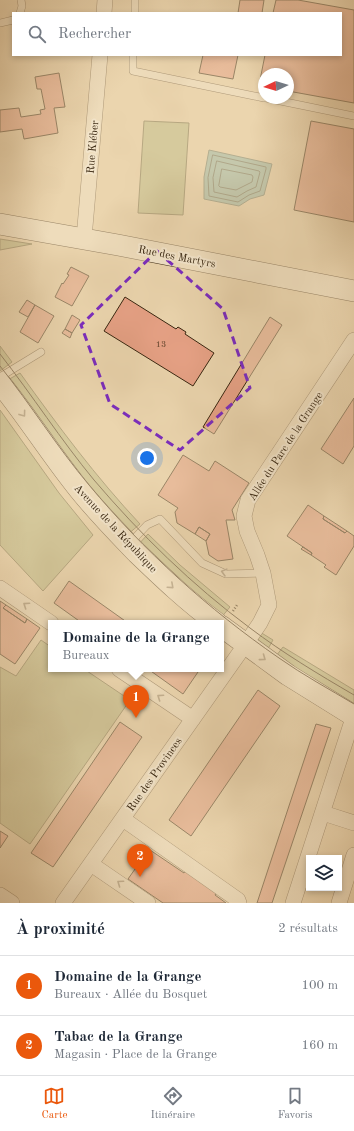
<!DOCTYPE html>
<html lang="fr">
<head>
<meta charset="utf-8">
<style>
  body { margin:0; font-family:"Old Standard TT",serif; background:#f6f6f7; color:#1f2937 }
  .controls { position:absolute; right:12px; bottom:12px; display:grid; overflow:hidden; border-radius:0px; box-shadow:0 2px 6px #0003 }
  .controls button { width:36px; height:36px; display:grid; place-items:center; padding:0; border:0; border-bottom:1px solid #e0e1e3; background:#fff; color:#1f2937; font:20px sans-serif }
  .compass { position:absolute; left:258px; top:68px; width:36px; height:36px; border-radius:50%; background:#fff; box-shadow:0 2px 6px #0003; rotate:266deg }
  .you { position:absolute; left:147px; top:458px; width:14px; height:14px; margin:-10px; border:3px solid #fff; border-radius:50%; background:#1a73e8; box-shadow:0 0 0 6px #1a73e833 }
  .badge { display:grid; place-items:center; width:26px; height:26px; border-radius:50%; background:#ea580c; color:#fff; font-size:13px; font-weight:700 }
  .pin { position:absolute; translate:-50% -33px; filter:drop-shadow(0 1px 2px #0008) }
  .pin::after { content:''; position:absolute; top:21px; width:14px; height:12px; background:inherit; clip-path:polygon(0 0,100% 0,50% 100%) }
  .popup { position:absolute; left:48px; top:620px; width:176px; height:52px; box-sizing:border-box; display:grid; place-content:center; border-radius:0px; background:#fff; filter:drop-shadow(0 1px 3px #0005); font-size:13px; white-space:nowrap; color:#747a83 }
  .popup b { font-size:15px; color:#1f2937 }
  .popup::after { content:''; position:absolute; left:50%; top:100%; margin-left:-8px; border:8px solid transparent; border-top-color:#fff }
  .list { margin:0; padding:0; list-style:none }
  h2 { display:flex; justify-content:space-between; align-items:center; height:52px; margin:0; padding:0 16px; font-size:17px }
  h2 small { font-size:13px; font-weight:400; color:#747a83 }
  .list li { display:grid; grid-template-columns:26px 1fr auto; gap:12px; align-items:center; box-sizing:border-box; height:60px; padding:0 16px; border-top:1px solid #e0e1e3 }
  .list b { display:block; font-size:15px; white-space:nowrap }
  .list p { margin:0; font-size:13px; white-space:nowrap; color:#747a83 }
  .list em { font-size:13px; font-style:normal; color:#747a83 }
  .icon { flex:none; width:22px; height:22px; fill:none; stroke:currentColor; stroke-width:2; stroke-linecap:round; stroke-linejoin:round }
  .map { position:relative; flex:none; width:354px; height:903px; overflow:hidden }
  .search { position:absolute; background:#fff; box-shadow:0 2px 6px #0003; left:12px; right:12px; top:12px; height:44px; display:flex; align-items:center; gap:10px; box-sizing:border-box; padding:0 14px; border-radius:0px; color:#747a83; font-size:15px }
  .sheet { height:172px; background:#fff }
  nav { display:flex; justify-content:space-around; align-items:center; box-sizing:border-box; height:56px; border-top:1px solid #e0e1e3; background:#fff; font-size:11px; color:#747a83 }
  nav a { display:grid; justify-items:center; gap:2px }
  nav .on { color:#ea580c }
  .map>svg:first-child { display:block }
</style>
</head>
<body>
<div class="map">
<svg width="354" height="903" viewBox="0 0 354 903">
  <rect width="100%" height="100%" fill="#ebd5ae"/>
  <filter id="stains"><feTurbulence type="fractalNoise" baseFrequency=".005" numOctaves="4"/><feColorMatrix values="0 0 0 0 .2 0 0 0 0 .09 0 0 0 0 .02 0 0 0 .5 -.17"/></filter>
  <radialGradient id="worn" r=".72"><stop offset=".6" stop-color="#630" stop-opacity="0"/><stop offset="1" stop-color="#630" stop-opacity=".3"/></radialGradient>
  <path fill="#bcbc87" stroke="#7a724c" d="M144,121L189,123L183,215L138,213Z
    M0,239L32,244L0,250Z
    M0,346L12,362L0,371Z
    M20,373C58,426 96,477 140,524L127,535L6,381Z
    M0,410L59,493L93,535L43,591L0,545Z
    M148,534L180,565L230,607L220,619L137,546Z
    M260,632L273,640L265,654L258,647V638Z
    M41,640L51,647V669H84L130,700L30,844L0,823V667L16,676Z
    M283,647L354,690V711L273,660Z"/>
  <path fill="#98b9a9" stroke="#727f6c" d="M209,150L272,164L264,195L250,199L239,206L204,199V177Z"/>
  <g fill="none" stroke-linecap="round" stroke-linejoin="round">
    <path stroke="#68705d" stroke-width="1" d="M213,155L266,167V169L260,191L249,195L238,202L209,196L208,178Z
      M217,161L259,171L260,172L256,187L247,191L237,197L214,192L213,178Z
      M222,169L252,175L253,177L252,182L236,190L220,187L219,186Z"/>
  </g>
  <path fill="#e6a185" stroke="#392711" d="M240,0H264L262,13H238Z
    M276,0H298L354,10V103L288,91V74H264V86L259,85L265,55H341V13H273Z
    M203,55H238L233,79L199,73Z
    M59,73L65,107L54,108L58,133L24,139L22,129L0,132V110L19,108L21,117L41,114L40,110L45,109L41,89H37L35,77Z
    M311,121L354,129V222L294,210Z
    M71,267L89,276L72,306L55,297L62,283L63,284L69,275L67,274Z
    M125,297L176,329L178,327L186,332L185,334L214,353L193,386L104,331Z
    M27,300L35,305L28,317L19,312Z
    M35,305L54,316L38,343L20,332Z
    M72,315L80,320L72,333L65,329Z
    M270,317L282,325L214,434L203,427Z
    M65,329L72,333L70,338L62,333Z
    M354,398V446L343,464L321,449Z
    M183,455L209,471L215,461L249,483L232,510L235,520H226L233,559L218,561L209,555L206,541L210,534L199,527L195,534L177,523L175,512L178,508L158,495Z
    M308,505L324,516L323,519L345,533L347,531L354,536V546L336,575L324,567L326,565L311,555L312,553L287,536Z
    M324,516L347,531L345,533L323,519Z
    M199,527L210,534L206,541L195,534Z
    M303,547L312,553L311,555L301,549Z
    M69,581L128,623H82L54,603Z
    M0,601L6,605L3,608L25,623L27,619L40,628L15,664L0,654Z
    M6,605L27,619L25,623L3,608Z
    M148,669H194L198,672L183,694Z
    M258,690L280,706L191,836L169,820Z
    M120,722L142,737L53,867L31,853Z
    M316,724L331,728L329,734L272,903H257Z
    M0,831L8,836L0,848Z
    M150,850L184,873L185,871L217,892L215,895L226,903H163L128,879L147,852L148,853Z"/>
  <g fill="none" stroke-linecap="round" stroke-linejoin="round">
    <g stroke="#665238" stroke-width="8">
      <path id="lane" d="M20,13L22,6L21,0
        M135,13V0
        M0,23L13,20
        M133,55V71L264,98
        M266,98L354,116
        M0,377L41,352
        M130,543L147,525L160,519L202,563L226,574L263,573"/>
    </g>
    <g stroke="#665238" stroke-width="16">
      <path id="street" d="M104,13L105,0
        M84,238L100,55
        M0,588L51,623
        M119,669L193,719
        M323,813L354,823
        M123,819L238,900L239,903
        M91,864L148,903
        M0,895L12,903
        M63,903L245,645L260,623L269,605L263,573L257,555L247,531L244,516L248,500L354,340
        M293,903L354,715
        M339,903L354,855"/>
    </g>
    <g stroke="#392711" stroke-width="22">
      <path id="secondary" d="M0,224L118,245L354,291
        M0,383C26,415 48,450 74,483C93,508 115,530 137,553C163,578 187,601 217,623
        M221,626L288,675L354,716"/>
    </g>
    <path stroke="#392711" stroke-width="2.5" stroke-dasharray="1 2" stroke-linecap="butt" d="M233,611L237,605"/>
    <use href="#lane" stroke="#f2e4ca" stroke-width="7"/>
    <use href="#street" stroke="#f2e4ca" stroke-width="15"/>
    <use href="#secondary" stroke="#f2e4ca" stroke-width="21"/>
    <path stroke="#392711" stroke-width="1" d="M0,354C32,395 61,440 94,480C140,534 192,585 250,628C283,653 318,674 354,695
      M0,366C31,405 57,447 89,485C144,551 208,609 279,658C303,675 329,689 354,704"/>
  </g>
  <defs><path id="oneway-chevron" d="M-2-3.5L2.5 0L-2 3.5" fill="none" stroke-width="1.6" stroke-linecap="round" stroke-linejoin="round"/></defs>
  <g stroke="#96866e">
    <use href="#oneway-chevron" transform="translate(23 414) rotate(54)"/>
    <use href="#oneway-chevron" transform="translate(224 572) rotate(-165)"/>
    <use href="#oneway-chevron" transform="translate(171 586) rotate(42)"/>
    <use href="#oneway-chevron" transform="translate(26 605) rotate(-146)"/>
    <use href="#oneway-chevron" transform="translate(263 658) rotate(36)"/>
    <use href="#oneway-chevron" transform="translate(160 697) rotate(-146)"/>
    <use href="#oneway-chevron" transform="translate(120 883) rotate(-145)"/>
  </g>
  <path d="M0 0H354V903H0ZM157,251L223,309L250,388L180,450L110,404L81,325Z" fill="#ebd5ae" fill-opacity=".55" fill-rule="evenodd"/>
  <path fill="none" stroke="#7b2cbf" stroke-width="3" stroke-dasharray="8 5" stroke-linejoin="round" d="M157,251L223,309L250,388L180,450L110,404L81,325Z"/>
  <g text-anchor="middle" stroke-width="4" stroke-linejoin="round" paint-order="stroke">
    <g font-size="9" fill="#64462e">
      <text x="161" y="347">13</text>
    </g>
    <g font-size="11" fill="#392711" stroke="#f2e4ca">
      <text transform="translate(92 147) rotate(-85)" y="4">Rue Kléber</text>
      <text transform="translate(177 256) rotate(11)" y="4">Rue des Martyrs</text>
      <text transform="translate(285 446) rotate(-57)" y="4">Allée du Parc de la Grange</text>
      <text transform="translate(116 528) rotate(47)" y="4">Avenue de la République</text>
      <text transform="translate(154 774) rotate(-55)" y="4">Rue des Provinces</text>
    </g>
  </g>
  <rect width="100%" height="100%" filter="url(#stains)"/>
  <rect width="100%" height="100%" fill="url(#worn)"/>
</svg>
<div class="controls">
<button><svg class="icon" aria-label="layers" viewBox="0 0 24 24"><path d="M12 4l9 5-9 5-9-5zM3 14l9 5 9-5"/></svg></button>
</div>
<svg class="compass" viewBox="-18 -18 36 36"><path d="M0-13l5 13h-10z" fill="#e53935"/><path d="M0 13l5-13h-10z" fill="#747a83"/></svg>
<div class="you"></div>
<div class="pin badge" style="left:136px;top:718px">1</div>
<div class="popup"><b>Domaine de la Grange</b>Bureaux</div>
<div class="pin badge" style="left:140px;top:877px">2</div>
<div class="search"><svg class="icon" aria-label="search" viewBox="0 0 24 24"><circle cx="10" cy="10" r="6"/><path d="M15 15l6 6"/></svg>Rechercher</div>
</div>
<section class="sheet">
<h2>À proximité<small>2 résultats</small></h2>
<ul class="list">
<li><span class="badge">1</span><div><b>Domaine de la Grange</b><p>Bureaux · Allée du Bosquet</p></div><em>100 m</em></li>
<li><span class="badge">2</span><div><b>Tabac de la Grange</b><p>Magasin · Place de la Grange</p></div><em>160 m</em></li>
</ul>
</section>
<nav>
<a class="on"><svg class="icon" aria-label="map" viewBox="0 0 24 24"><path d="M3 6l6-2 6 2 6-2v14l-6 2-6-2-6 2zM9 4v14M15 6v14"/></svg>Carte</a>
<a><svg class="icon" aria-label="directions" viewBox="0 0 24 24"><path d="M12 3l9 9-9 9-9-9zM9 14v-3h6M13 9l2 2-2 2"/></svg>Itinéraire</a>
<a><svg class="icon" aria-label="saved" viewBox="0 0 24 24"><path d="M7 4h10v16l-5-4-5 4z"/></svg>Favoris</a>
</nav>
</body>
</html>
